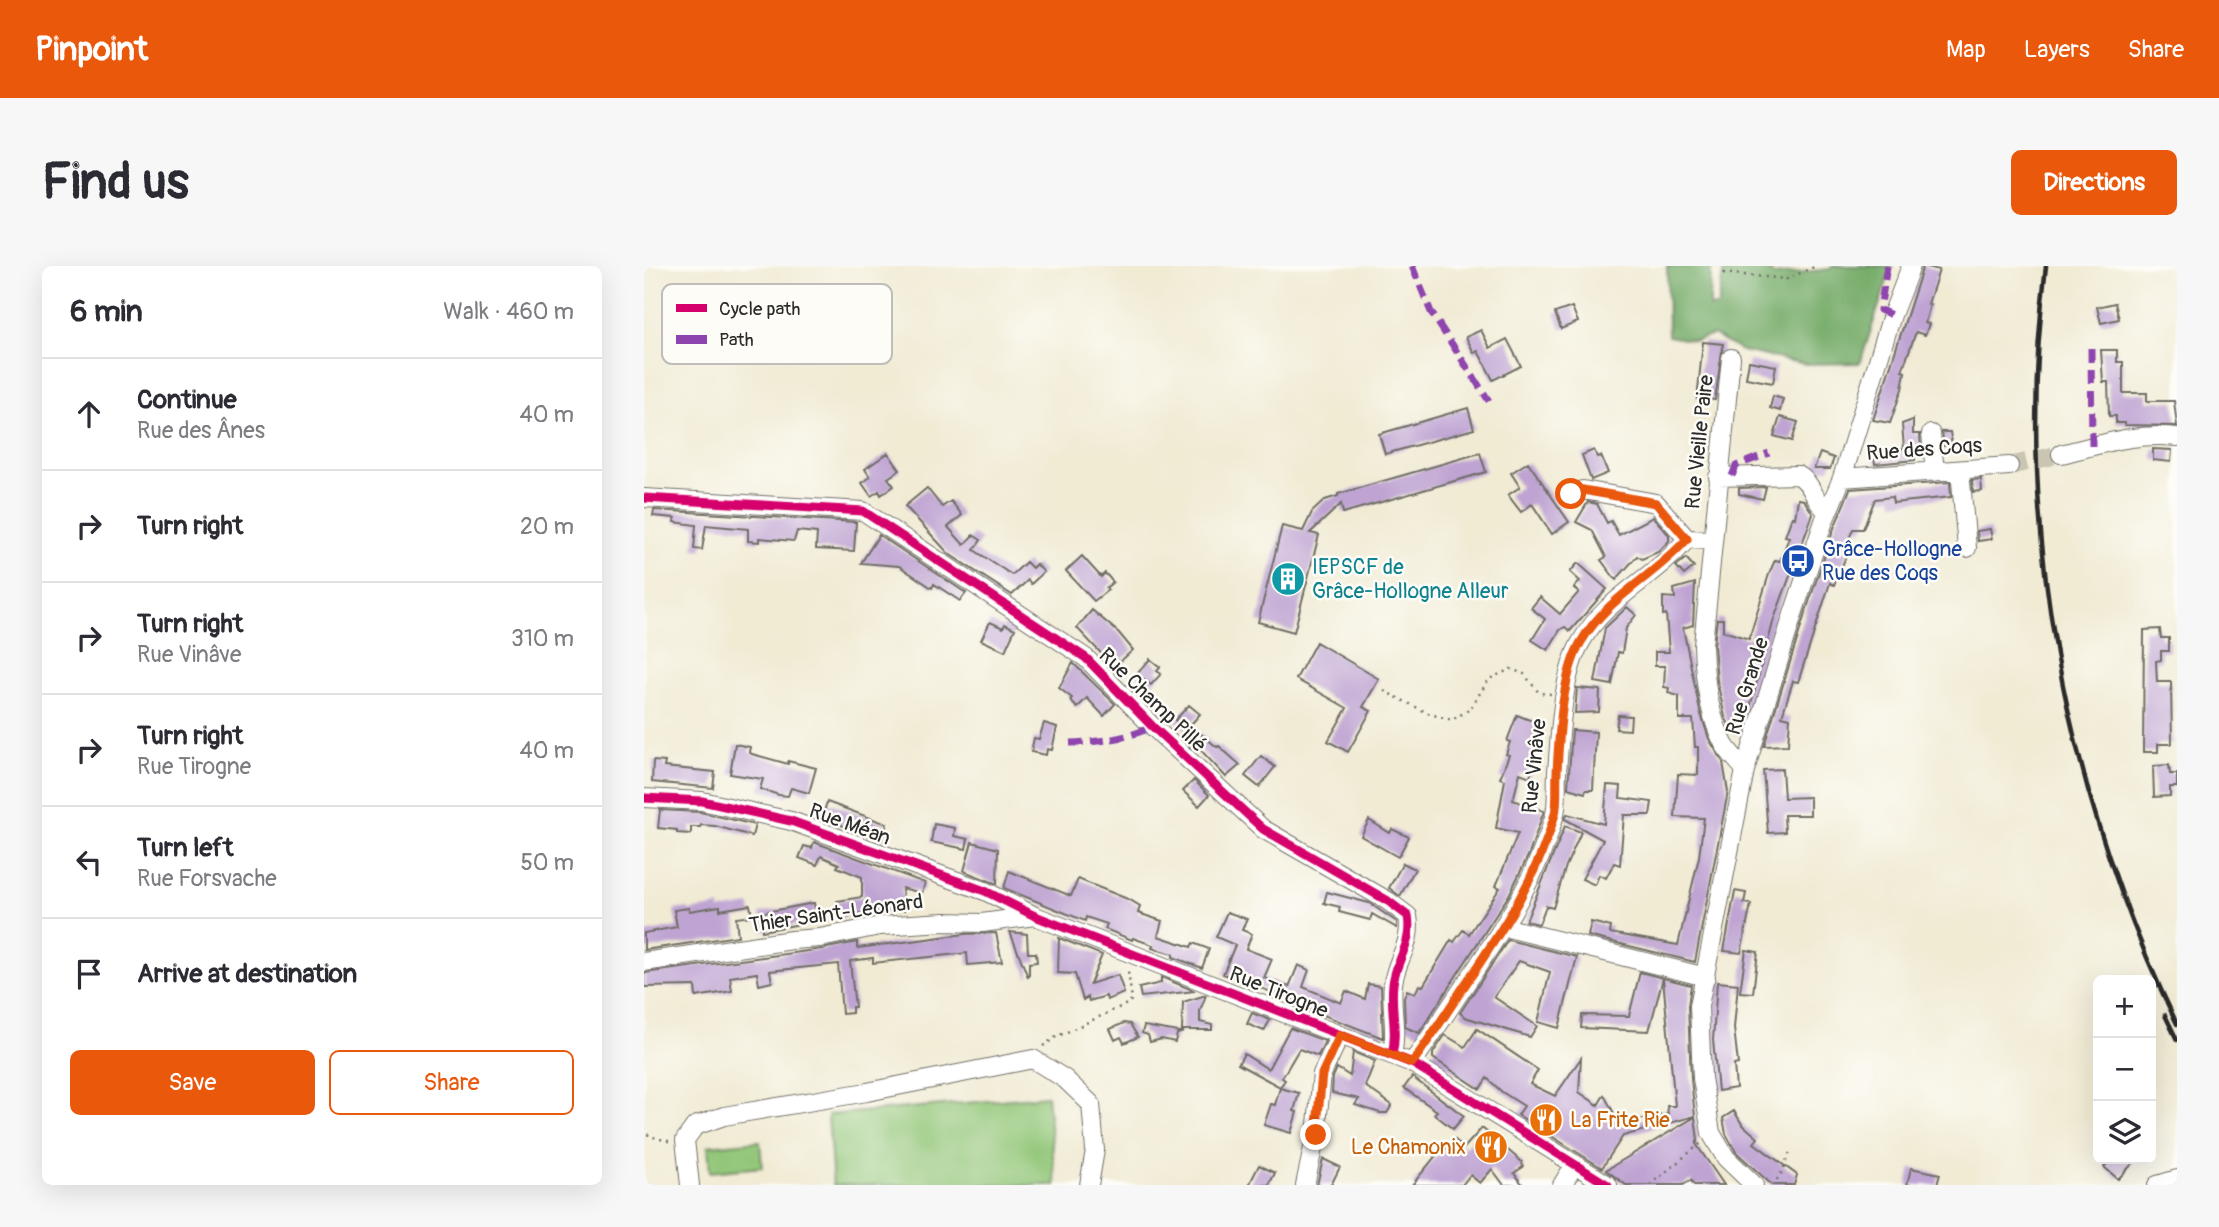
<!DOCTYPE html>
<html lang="en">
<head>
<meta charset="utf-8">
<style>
  body { margin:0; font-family:Pangolin,sans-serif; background:#f7f7f7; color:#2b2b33 }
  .controls { position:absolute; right:21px; bottom:21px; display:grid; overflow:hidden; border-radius:10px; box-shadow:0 7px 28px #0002 }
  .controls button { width:63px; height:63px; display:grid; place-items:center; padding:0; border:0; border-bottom:2px solid #e1e1e2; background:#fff; color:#2b2b33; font:35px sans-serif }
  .stop { position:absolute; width:21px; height:21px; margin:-16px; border:5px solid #ea580c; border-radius:50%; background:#fff }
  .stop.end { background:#ea580c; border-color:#fff; box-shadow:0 2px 7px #0008 }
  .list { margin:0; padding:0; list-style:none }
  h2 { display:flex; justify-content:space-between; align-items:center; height:91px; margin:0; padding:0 28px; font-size:30px }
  h2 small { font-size:23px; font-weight:400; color:#7c7c81 }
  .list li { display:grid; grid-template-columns:46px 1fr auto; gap:21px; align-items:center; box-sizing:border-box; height:112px; padding:0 28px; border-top:2px solid #e1e1e2 }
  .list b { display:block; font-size:26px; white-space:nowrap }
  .list p { margin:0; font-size:23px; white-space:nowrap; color:#7c7c81 }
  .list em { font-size:23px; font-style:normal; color:#7c7c81 }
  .actions { display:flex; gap:14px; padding:21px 28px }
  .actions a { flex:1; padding:16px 0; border:2px solid #ea580c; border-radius:10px; text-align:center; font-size:24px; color:#ea580c }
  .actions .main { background:#ea580c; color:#fff }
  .icon { flex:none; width:38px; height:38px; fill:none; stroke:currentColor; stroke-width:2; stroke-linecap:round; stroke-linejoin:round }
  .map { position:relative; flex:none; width:1533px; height:919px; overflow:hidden; border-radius:10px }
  header { display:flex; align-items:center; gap:42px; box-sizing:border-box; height:98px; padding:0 35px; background:#ea580c; color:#fff }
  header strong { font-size:33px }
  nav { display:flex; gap:38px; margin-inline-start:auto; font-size:24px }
  .intro { display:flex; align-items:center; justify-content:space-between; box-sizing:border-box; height:168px; padding:0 42px }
  h1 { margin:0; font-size:49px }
  .button { padding:18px 32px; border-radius:10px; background:#ea580c; color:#fff; font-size:24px; font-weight:700 }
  main { display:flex; gap:42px; padding:0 42px }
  aside { flex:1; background:#fff; border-radius:10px; box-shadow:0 7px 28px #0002 }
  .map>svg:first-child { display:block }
</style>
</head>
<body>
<header>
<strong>Pinpoint</strong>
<nav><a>Map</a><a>Layers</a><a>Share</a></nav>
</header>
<div class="intro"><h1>Find us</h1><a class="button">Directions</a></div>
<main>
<aside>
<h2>6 min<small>Walk · 460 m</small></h2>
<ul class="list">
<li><svg class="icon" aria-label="ahead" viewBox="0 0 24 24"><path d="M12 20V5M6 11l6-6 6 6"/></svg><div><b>Continue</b><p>Rue des Ânes</p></div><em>40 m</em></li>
<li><svg class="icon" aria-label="right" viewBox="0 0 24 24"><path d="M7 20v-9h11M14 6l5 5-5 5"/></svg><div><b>Turn right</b></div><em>20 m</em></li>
<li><svg class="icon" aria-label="right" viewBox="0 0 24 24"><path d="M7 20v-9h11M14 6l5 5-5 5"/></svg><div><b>Turn right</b><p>Rue Vinâve</p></div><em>310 m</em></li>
<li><svg class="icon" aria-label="right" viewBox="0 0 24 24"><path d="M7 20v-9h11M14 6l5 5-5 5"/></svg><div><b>Turn right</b><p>Rue Tirogne</p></div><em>40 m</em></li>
<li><svg class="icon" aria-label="left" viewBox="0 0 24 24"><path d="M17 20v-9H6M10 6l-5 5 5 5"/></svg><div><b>Turn left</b><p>Rue Forsvache</p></div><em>50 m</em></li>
<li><svg class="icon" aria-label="arrive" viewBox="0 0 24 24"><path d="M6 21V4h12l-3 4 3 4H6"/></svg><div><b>Arrive at destination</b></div></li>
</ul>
<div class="actions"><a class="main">Save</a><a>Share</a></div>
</aside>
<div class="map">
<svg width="1533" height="919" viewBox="0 0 1533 919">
  <rect width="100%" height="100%" fill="#fdfcf7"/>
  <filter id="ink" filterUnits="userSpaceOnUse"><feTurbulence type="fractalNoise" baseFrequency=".0143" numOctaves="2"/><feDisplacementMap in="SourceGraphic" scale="14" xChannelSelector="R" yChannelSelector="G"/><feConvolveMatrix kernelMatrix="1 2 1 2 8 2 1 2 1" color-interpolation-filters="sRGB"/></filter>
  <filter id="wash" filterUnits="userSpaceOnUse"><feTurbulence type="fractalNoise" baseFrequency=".00686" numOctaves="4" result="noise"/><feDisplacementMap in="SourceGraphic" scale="28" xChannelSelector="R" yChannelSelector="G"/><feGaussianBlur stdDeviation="1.57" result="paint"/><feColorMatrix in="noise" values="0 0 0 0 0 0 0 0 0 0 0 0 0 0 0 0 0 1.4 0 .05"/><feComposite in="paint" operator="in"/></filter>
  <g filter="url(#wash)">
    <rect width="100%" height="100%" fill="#f1ebd4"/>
    <path fill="#92c678" stroke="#5e7852" stroke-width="2" d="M403,830L412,919H189L184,849Z
      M116,875L118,901L66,906L64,880Z"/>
    <path fill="#75ab68" stroke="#506b4a" stroke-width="2" d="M1023,0H1067L1066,41H1074L1080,0H1120L1130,9L1186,3L1189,0H1248L1216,97L1161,98L1098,85L1069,69L1051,75L1024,70Z"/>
    <g id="blocks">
      <path fill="#bfa4d3" d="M1279,0L1295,4L1284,38L1286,39L1281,57L1285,58L1281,69L1272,66L1258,105L1261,106L1258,123L1246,157L1229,154Z
        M1471,37L1475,53L1457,57L1453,41Z
        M928,41L934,56L917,63L911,47Z
        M837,64L846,82L863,73L877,100L849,114L834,85L830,87L822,71Z
        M1059,76L1079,78L1071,134L1053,133Z
        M1457,84H1473V96H1479V127H1503V135H1530L1533,160L1481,159V157H1472V150H1465L1464,116H1459Z
        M1105,95L1132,100L1129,117L1102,112Z
        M1129,130L1139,133L1136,145L1126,142Z
        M824,142L830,163L741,188L735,168Z
        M1136,151L1154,156L1148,175L1130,170Z
        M1269,154V168H1276L1277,183H1270L1271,194L1231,198L1229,186L1260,183L1258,158Z
        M1298,166H1306L1308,179L1300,180Z
        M1509,183L1528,184L1527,196L1509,194Z
        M950,184L953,191L957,190L964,207L947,214L938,189Z
        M244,187L256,204L244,212L250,220L237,229L235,225L227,230L218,217L226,211L221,203Z
        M836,187L842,206L699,247L697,238L666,267L675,269L650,366L614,356L638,260L659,265L668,246L681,234L694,230V228Z
        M1176,187L1190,192L1186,203H1170Z
        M884,196L925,256L908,268L888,238L877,246L864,229L876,221L867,207Z
        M1337,213L1338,225L1329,226L1328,214Z
        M1306,216L1307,231L1249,237L1248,231L1231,233L1219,263H1209L1200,285L1204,286L1190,319L1186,317L1154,416L1149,415L1138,450L1146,452L1144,479L1120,480L1161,348L1190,262L1206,223Z
        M1122,221L1119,233L1095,228V222Z
        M283,222L298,241L307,235L318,249L304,261L320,279L329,269L337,274L330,284L368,309L382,296L388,302L392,298L400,306L387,318L384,314L368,329L305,288L261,240Z
        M1154,233L1160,234L1169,248L1130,353L1099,467L1090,469L1081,451L1073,415L1070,379L1073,353H1079V365L1105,373L1125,308L1131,294L1136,295L1145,271L1141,270L1148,251L1151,252Z
        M944,236L953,238L963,257L967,255L975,269L1009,251L1025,269V275L1014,286L998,293L993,290L972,314L957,294L962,291L948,264L932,256Z
        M10,244L212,256L210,285L172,283L173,267L153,265L150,275L115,272V276L104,275V263L62,259L58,284L50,283L52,259L30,256L31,252L9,250Z
        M1346,263L1348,273L1334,275L1333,265Z
        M235,269L322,327L316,335L290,318L288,322L255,300L217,297Z
        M438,290L457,311L461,307L469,316L462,322L464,324L450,335L422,305Z
        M1042,292L1050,301L1040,309L1032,300Z
        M934,297L963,323L926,365L921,361L916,364L904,384L888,374L901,353L887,342L896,331L916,348L935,326L930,322L936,315L926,306Z
        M1051,317L1049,359L1039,362L1056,445L1065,473L1079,496L1084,526L1051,696L944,670L947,656L967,661L966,667L1034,679L1055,591L1060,552L1031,551L1034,508L1054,509V481H1051L1049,453H1035V430L1024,427L1025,422L1020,421L1021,400H1011V386H1025L1022,348L1019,349V331L1031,332L1030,323Z
        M983,341L992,349L982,362L978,387L974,386L968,419L951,416L961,362Z
        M448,344L475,367L489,384L470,401L433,362Z
        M346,356L359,362L361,358L371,363L361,385L337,374Z
        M1516,363L1517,372H1525V385H1517V394L1512,395L1513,416H1527L1528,478H1514V486H1499L1500,364Z
        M672,376L735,413L719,441L727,445L704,486L684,475L703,442L652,413Z
        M506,393L516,401L513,405L517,408L507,419L493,408Z
        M429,397L471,438L460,450L443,432L433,442L426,434L428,432L415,422Z
        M933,422L956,424L955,446L931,447Z
        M545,439L556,448L542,464L531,454Z
        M873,449L891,456V461H899L886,511L876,507L869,534L900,545L885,588L865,629L775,767L761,761L760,731L763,724L771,728L775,719L779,720L807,674L810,676L819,664L825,668L856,622L852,620L874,567L852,562L861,514L856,512L865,489L862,488L866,476L863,475Z
        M974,449L987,450L986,464L972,463Z
        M400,457L413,461L408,484L403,483L402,489L387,486L390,472L395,473Z
        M548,461L573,481L575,480L596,499L582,511L553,480L550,484L542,476L544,474L540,470Z
        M928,464L952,466L949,524H942L941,527L924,522Z
        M91,478L106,481L105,486L108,488L144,498V495L172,502L165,527L147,522L144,530L135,529L116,523L119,513L86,508Z
        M617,490L631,501L615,521L601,510Z
        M9,495L21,496L20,501L71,506L69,522L8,516Z
        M1525,499L1526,508H1533V521H1526V530L1510,531L1509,500Z
        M1138,503L1140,532L1166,531V549H1140L1141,566L1124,567L1119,504Z
        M550,514L565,529L555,540L539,525Z
        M963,519L977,520L976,532L1008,536L1006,549H980L976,599L970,597L962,612L955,609L951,619L938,613L959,574L921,553L923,548L960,558Z
        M183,536L243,558L238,574L178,552Z
        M16,544L56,546L111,559L108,570L71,560L57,559L56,561H47V568L33,567V564L14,562Z
        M725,554L746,567L748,563L765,571L754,591L717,570Z
        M290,558L311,562L310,570L324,573L322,583L287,576Z
        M921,560L937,566L922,600L909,642L902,640L895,658L882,655Z
        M170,576L281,617L278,627L258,622L260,644L218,647L195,652L193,635L218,631V611L193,601L195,598L177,590L173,599L155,592L160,580L168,582Z
        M328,576L354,583L353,618L320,605Z
        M759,597L771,603L756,630L745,622Z
        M365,605L427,630L434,613L486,634L496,640L494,647L518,655L514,670L547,681L549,677L565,683L558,702L529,691V688L508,682L509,679L489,672L488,674L461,663L463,658L442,651L441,655L360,622Z
        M1091,625L1102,627L1100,637L1107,638L1097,687L1080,685Z
        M683,626L725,637L753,656V662L728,648L726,654L695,646L696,641L680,637Z
        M170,637L173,655L118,665L116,647Z
        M106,639L108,650L92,652L94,670L0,684V667L33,661L30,644L45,642V645L76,640V644Z
        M583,646L603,653L598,664L608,668L602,683L628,693L620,712L645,721L654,699L665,704L659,721L697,737L702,725L721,733L724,718L737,720L739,772L656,740L657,737L579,708L591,679L572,671Z
        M366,666L383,668L384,687H392L393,696L385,697V710L384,711Z
        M352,667L358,696L324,699L323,687L229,697V692L206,695L211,741H208V747L198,748L194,698L126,705L128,716L115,719L113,707L86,711L88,725L52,731L51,720L0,721V707L178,683L213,676V682L321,668Z
        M415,672L458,689L446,718L474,709L480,727L463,734L462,730L445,735L444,731L439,734L431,708L414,707Z
        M864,674L933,691L915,762L894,756L906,706L875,695L850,731L893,760L886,771L821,751L816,747Z
        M1102,684L1114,686L1109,727L1096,726Z
        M996,706L1019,712L1005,765L937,762L938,749L985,750Z
        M517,711L551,725L497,731L495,722L517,717Z
        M1019,712L1047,719L1044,740L1047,813L1051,850L979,870L958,902L874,849L880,840L858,826L843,812L836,823L789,792V787L801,769L821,781L833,763L894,804L886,818L911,830L937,792L935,826L954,839L960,829L977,860L979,857L1024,848L1023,840H1031Z
        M1073,716L1094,718L1090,762L1094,798L1090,799L1092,822L1074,825L1069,774Z
        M562,729L556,745V756L568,759V764H538L539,736Z
        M608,747L626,754L620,765L603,758Z
        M480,757L486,758L494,771L480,777L477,771L471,774L466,763Z
        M500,760L534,766H540L533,768L531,776L518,773L506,776L504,769L498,767Z
        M646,762L681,775L674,790L655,783L638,812L641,814L636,821L594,798L600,788L624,803Z
        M709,786L731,795L721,820L748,839L743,847H736L711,839L715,833L688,827L689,811L693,802L706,810Z
        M768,811L820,850L809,863L790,848L793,845L760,822Z
        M636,822L655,827L650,845L653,846L647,867L620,859L627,838L631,839Z
        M1090,845L1098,858L1114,872L1110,877L1153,909L1150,919H1128L1092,886L1082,868L1079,852Z
        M1051,851L1054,874L1052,878L1080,919H1050L1047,914L1039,919H982L962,904Z
        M838,862L878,896L879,901L870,907L879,919H860L848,903L836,917L826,909L818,919H768L798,882L801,884L810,873L820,882Z
        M679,893L696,901L687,919H673Z
        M1468,893H1493L1474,913L1460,901Z
        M615,899L631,907L625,919H605Z
        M1267,902L1296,908L1293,919H1263Z"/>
    </g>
  </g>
  <g filter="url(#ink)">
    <use href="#blocks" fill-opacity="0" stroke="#706e66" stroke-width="2"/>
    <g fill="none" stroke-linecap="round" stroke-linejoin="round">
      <path stroke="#c9c5b2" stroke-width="18" stroke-dasharray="18 9" stroke-linecap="butt" d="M1365,200L1417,188"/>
      <g stroke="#706e66" stroke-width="20">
        <path id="minor" d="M1087,92L1059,379C1060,412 1064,448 1080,478C1085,487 1095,496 1101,504
          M1287,168L1291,206
          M1417,188C1455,179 1493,166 1533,171
          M1316,204L1323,282
          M1074,211L1154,209C1170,218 1169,236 1184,245
          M1198,212L1365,200
          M927,227L939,224L1012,237L1043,273
          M0,232L219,245L442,392L508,460L619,563L744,635L764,650C769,679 752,692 749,718C746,742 754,765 748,789
          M0,532L58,535L147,555L341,625L391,650L768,797L964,919
          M860,661L1062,711
          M0,696L148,674L176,672L236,660L300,656L338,657L391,650
          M768,797C788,769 806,741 825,713C860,661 894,610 911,548C914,535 912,520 913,506C916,469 918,408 937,376C962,331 1011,312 1043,273L1068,274
          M46,919L41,874L51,860L80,850L223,826L389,793L421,813L447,838L451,884L445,919
          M661,919L672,868L678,808L696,769
          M918,919L931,898
          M1110,919L1082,892L1067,867L1058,812L1055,740L1101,504L1150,345L1180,255L1198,212L1248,49L1267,0
          M1513,919L1533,913"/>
      </g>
      <path stroke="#706e66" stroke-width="2.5" stroke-dasharray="2 5" stroke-linecap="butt" d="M1079,7L1143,13L1172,0
        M740,425L786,448L808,454L826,443L845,413L867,403L880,408L895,427L908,428
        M399,780L412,771L485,737L488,733L484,706L485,702
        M0,862L5,870L28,876
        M1006,919L1057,877
        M1128,919L1136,910L1147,884"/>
      <use href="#minor" stroke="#fff" stroke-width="18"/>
      <path stroke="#2b2b2b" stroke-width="4.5" d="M1402,0C1369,257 1421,526 1533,758
        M1521,749L1533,774"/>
      <path stroke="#8e44ad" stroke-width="7" stroke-dasharray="14 7" stroke-linecap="butt" d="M768,0L787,46L845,135
        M1243,0L1236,44L1248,49
        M1447,82L1448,181
        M1088,210L1092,200L1125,187
        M927,227L939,224L1012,237L1043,273
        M426,477C452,476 486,473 508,460"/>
      <g stroke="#fdfcf7" stroke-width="13">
        <path id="cycleway" d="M0,232L219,245L442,392L508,460L619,563L744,635L764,650C769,679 752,692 749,718C746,742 754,765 748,789
          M0,532L58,535L147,555L341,625L391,650L768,797L964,919"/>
      </g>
      <use href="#cycleway" stroke="#d6006c" stroke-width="9"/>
    </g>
  </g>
  <g fill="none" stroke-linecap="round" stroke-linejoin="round" filter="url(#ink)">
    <path stroke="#ea580c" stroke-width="9" d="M672,869L678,808L696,769L768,797C788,770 806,741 825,713C860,661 894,610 911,548C914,535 912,520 913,506C915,469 918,408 937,376C963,331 1010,311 1043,273L1012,237L939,224L927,228"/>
  </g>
  <defs>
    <g id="bus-disc" transform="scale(1.75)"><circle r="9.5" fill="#1a4fb4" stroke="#fdfcf7"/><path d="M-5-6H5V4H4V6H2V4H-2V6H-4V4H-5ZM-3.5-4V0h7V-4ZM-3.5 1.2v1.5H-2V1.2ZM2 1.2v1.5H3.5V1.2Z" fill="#fff"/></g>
    <g id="building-disc" transform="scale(1.75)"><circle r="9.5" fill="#0f9aa8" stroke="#fdfcf7"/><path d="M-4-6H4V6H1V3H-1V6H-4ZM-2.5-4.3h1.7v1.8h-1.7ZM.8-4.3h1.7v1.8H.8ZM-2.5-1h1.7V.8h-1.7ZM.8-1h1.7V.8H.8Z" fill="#fff"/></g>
    <g id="restaurant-disc" transform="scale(1.75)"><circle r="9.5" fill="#e8710a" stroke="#fdfcf7"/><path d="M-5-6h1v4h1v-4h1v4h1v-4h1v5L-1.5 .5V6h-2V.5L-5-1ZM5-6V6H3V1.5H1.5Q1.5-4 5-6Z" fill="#fff"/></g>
  </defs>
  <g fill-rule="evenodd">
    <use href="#bus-disc" x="1154" y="295"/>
    <use href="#building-disc" x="644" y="313"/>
    <use href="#restaurant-disc" x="902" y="854"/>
    <use href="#restaurant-disc" x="847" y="881"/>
  </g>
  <g text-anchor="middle" stroke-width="5" stroke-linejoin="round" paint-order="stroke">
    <g font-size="21" fill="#2b2b2b" stroke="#fdfcf7">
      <text transform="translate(1055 176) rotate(-84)" y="7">Rue Vieille Paire</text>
      <text transform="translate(1280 183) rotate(-4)" y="7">Rue des Coqs</text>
      <text transform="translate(1103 420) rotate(-73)" y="7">Rue Grande</text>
      <text transform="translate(509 434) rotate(44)" y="7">Rue Champ Pillé</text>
      <text transform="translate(890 500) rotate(-84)" y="7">Rue Vinâve</text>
      <text transform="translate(206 558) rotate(20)" y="7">Rue Méan</text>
      <text transform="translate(192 647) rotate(-8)" y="7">Thier Saint-Léonard</text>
      <text transform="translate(635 726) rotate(22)" y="7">Rue Tirogne</text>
    </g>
    <g font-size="21" fill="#164399" stroke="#fdfcf7" text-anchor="start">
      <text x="1178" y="290">Grâce-Hollogne<tspan x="1178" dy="24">Rue des Coqs</tspan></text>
    </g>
    <g font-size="21" fill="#0d838f" stroke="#fdfcf7" text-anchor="start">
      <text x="668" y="308">IEPSCF de<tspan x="668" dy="24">Grâce-Hollogne Alleur</tspan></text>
    </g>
    <g font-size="21" fill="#c56008" stroke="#fdfcf7" text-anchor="start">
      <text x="926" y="861">La Frite Rie</text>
      <text x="822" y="888" text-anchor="end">Le Chamonix</text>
    </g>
  </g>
  <rect x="18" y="18" width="230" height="80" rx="10" fill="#fdfcf7" stroke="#bebdba" stroke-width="2"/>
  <rect x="32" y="38" width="31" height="8" fill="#d6006c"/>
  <rect x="32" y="69" width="31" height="9" fill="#8e44ad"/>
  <g font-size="19" fill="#2b2b2b">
    <text x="75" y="49">Cycle path</text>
    <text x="75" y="80">Path</text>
  </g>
</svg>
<div class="controls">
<button>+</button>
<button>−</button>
<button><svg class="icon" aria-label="layers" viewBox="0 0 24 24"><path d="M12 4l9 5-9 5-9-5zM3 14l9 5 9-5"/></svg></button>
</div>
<div class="stop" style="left:927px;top:228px"></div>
<div class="stop end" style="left:672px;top:869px"></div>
</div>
</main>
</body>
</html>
